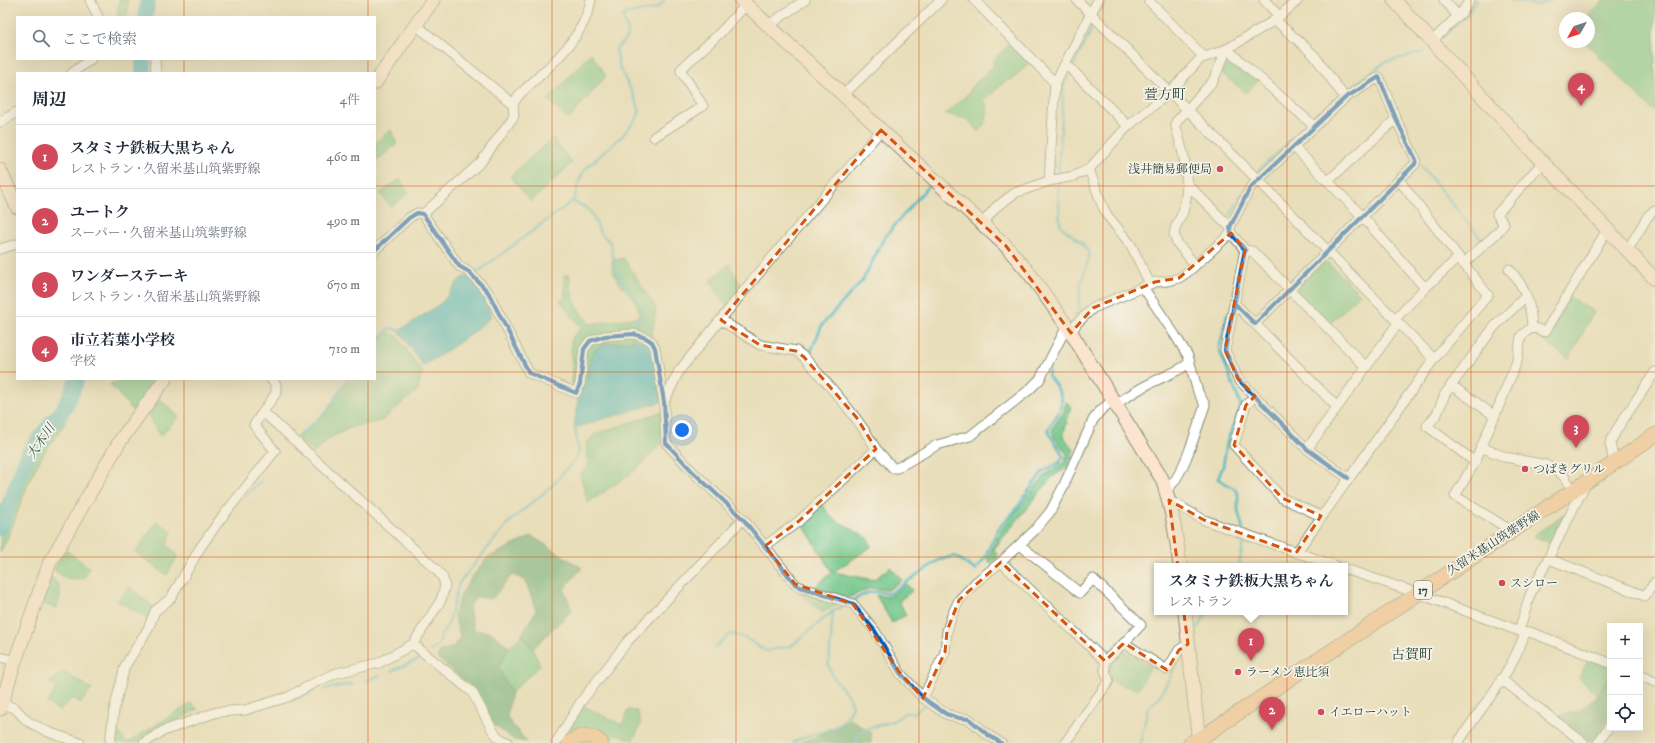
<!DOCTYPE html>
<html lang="ja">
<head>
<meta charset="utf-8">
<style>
  body { margin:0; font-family:"IM FELL DW Pica","Noto Serif JP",serif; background:#f6f6f7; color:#1f2937 }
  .controls { position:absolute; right:12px; bottom:12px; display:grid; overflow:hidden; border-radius:0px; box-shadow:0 4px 16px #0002 }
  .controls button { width:36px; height:36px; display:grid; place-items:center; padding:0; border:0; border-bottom:1px solid #e0e1e3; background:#fff; color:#1f2937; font:20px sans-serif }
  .compass { position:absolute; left:1559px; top:12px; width:36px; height:36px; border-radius:50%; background:#fff; box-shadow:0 4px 16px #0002; rotate:231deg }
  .you { position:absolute; left:682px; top:430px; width:14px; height:14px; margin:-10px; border:3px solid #fff; border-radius:50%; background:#1a73e8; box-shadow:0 0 0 6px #1a73e833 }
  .badge { display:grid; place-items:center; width:26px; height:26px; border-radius:50%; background:#d1495b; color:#fff; font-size:13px; font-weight:700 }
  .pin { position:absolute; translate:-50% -33px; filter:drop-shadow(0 1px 2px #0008) }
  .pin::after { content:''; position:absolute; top:21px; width:14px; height:12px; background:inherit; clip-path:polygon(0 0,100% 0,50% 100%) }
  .popup { position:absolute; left:1154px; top:563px; width:194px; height:52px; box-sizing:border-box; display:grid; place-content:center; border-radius:0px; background:#fff; filter:drop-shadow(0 1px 3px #0005); font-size:13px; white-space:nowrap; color:#747a83 }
  .popup b { font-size:15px; color:#1f2937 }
  .popup::after { content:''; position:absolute; left:50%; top:100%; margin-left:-8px; border:8px solid transparent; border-top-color:#fff }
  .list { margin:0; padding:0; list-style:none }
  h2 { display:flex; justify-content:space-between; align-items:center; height:52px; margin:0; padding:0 16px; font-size:17px }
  h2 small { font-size:13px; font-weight:400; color:#747a83 }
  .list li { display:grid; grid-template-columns:26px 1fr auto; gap:12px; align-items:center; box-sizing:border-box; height:64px; padding:0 16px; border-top:1px solid #e0e1e3 }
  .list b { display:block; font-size:15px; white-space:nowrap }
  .list p { margin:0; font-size:13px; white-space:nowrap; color:#747a83 }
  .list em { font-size:13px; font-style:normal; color:#747a83 }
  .icon { flex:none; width:22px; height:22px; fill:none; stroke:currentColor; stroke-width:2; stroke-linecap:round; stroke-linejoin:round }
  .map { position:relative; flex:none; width:1655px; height:743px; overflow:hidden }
  .search { position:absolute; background:#fff; box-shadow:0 4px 16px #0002; left:16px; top:16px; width:360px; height:44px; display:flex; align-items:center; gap:10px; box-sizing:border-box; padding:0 14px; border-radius:0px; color:#747a83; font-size:15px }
  .panel { position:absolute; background:#fff; box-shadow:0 4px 16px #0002; left:16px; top:72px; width:360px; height:308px; border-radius:0px }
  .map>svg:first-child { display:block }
</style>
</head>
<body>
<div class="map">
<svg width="1655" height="743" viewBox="0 0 1655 743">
  <rect width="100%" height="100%" fill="#f7f3e8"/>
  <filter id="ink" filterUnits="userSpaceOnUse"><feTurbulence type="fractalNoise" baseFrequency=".025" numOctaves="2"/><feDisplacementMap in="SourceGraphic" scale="8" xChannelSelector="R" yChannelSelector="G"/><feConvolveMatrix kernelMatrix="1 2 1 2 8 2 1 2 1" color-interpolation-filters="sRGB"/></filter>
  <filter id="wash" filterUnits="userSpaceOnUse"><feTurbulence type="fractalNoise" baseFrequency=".012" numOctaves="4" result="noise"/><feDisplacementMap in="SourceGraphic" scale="16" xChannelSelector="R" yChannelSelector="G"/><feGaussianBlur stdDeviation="0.9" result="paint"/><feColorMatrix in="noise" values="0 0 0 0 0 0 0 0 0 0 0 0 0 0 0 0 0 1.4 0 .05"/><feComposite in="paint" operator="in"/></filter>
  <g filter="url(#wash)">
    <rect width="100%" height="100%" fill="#e9deba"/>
    <path fill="#72c78c" stroke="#488260" d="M119,0H128L127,17H117Z
      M1604,0H1655V110H1652L1585,42H1589V18H1585Z
      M1010,43L1029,63L1011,81L1008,79L984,101L988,106L986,122L979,132L968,119L945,114L971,91L969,89L994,65L992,62Z
      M591,53L606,76L568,120L548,100Z
      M1236,61L1259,80L1246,93L1221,73L1225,63L1231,66Z
      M391,130L397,144L375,162V143Z
      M553,138L572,163L531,202L510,176Z
      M400,179L409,193L391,207L380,193Z
      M624,258L656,308L652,337L641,330H632L633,341L603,344L588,365L586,388H581L572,384L571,338L581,328L560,301L565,298L564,275H570C570,294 576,310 590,324L639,317C639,295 621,291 614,274C612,270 612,265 612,261Z
      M1322,263H1329L1360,294L1329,325L1298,293L1297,287Z
      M729,264L742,287L727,307L710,281Z
      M1569,297L1594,312L1569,359L1530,332L1546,335Z
      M389,332L397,336L422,372L418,390L381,421L352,427L330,438L314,453L297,438L327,413L349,379H375V344Z
      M122,379H155L133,411L110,384Z
      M160,399L179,417L160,436L148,416Z
      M1066,402L1071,406L1063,436L1074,450L1068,467L1052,477L994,549L998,557L991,563L987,559L1001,530L1046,474L1064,463L1067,454L1054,437L1052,429L1064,411Z
      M661,412L662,443L636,470L588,503L580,474L588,466L586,443L595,434Z
      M64,415L65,423C51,443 37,462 28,484C19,507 12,531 0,553V537L33,454L52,427Z
      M822,504L832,518L868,538L871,547L833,572L874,580L890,567L902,580L888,590L870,588L848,598L814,588L832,572L802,523Z
      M1564,514L1565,519L1553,545L1533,536Z
      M157,521L172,532L167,545L178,555L167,575L135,552Z
      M64,549L89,567L84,579L65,578L54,570Z
      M51,577C64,587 61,595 56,609L40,602Z
      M907,584L912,591L899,601L906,615L892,623L876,595L889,597Z
      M129,587L154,607L147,617L117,601Z
      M794,588L839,603L822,613Z
      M521,636L533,649L540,665L511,693L498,667L509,647Z
      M1123,650L1151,666L1138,690L1113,682L1108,664Z
      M1589,658L1610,667V675L1598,695L1579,678Z
      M63,672L92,689L81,703L72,698L60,711L47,703L56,689L50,682Z
      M191,703L198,709L159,730L138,743H116V729L127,743Z
      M582,705L622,725L628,710L637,711L641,724L633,740L615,734L611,739C585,727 584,725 560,743Z"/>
    <path fill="#5dac78" stroke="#3e7456" d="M532,536L582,568L564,589L572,610L533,649L521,636L536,610L525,580L512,575L492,599L476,597L469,607L474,630L491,632L509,647L498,667L511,693L507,718L527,742L514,740L495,726L473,688L437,658L440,651L453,647L460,637L454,615L461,595L471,578L487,558Z
      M1610,675V716L1596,739L1590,741L1560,719L1562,714L1579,711L1598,695Z
      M850,718L871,733V743H800L837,728Z"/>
    <path fill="#4cb9c7" stroke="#367b7e" d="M469,275C480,285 492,304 490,318C469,337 446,352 423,366L399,331C410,323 437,308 445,299C452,290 458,277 469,275Z
      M633,338L648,343L654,352L661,402L574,428L577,404L581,388H586C591,345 590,346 633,341Z"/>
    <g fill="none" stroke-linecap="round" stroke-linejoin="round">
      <path stroke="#4cb9c7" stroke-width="2.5" d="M1510,0L1537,5L1551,0
        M1101,10L1106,0
        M1443,37L1466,15L1477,0
        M1073,67L1091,30
        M1345,92L1385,62L1424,52
        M1312,121L1336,99
        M1421,166L1483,241
        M1259,170L1309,124
        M1058,177L1064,84L1071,72
        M1058,182L1060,223L1062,227L1082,243L1088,251L1089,257L1080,287L1079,311L1075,316
        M572,201L587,208L591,212L601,234L610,242L617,274L640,303L642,314L641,318L637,320V333
        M1229,218L1241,195
        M1232,241L1240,255L1239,258
        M475,274L574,200L578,184L584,170L622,136L637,118L640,111L634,96L620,69L616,50C619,45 627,39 628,34C630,30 623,22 623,15C635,9 660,14 664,0
        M1227,315L1219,349L1241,406L1227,442L1223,466L1218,479L1235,489L1238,493V511L1243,529
        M375,341L390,328L401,331
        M809,356L822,325L863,280L884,238L929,185
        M296,438L326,412L347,379
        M244,497L261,481
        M1239,566L1243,544
        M852,601C868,592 870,589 889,594L939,560L955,556L975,570L984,559L998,529L1016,509L1043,471L1059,463L1063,457C1060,445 1051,442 1048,429C1065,404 1068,400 1048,376L1049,370
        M1433,605L1449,610
        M1195,633L1207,612
        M715,647L730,634L744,637L766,651L791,646L833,611
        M431,651L439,645L441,636L449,622L459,583L509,522L551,487L576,458L579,452L575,429L577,426
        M392,671L421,658
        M365,681L379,676
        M325,689L353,684
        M295,700L313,692
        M793,743C806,733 826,734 838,725C872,700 833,690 829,666C828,662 830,656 830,651C831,638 832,624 833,611L846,605
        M856,743L858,741V732L893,721L905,713H914L925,705
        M1140,743L1148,708L1159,697L1179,661"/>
      <path stroke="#4cb9c7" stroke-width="16" d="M145,17L148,0
        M143,73V59
        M0,528L28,454L51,423L61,413L69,399L77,379"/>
    </g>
  </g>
  <g filter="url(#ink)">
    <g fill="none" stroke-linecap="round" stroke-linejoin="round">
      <g stroke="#848e77" stroke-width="11">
        <path id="street" d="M90,0L98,17
          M974,0L1055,83
          M1077,0L1258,180L1434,359
          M1148,0L1204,57
          M1264,0L1279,16
          M1444,0L1458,16
          M1275,20L1314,55L1345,98
          M416,25L513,104
          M769,25L805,0
          M1431,42L1462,12L1470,0
          M155,59L156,73
          M1066,64L1128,126
          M72,73L91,59
          M844,94L941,0
          M0,122L17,112
          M654,137L703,106L681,71V69L719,34L746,5
          M1293,146L1362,216L1425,288
          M1089,169L1102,205L1107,215L1131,245L1150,284
          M1049,181L1055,83L1098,0
          M1328,181L1396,119
          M1187,184L1230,227
          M423,214L481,162L514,116L513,104L519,95C547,68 584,40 591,0
          M982,224L996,207L1015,193L1049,181L1074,176L1089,169L1128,126L1169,93L1200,59L1227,49L1275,20L1298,0
          M0,249L17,244
          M375,250L409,218L417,213L423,214L459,266L469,272L488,292L529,373L576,393L580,384L584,349L590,341L605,336L634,334L646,338L652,342L655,348L664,402L666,443L693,472L743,519L795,584L800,587L853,604L875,631L900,673L923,698L946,714L959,718L969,719L988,735L1001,743
          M1245,250L1252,251L1366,367
          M1627,251L1648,216L1655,210
          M1463,264L1498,232L1504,224L1497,214L1543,162
          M1195,265L1177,243L1174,234L1176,226L1183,212L1186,198L1187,184L1184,157L1176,127V122L1213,81L1227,49L1314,126
          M1509,269C1525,287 1531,303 1532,327L1521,336L1517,361L1503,396L1475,462L1455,496L1512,531
          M1143,287L1175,335L1188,356L1198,392L1205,405C1198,425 1183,479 1166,490
          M1235,304L1255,324L1415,164L1416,160L1396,119L1379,77L1345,98L1258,180L1250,188L1230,227L1231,233L1245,250L1225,350L1238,379L1307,449L1348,478
          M1395,319L1425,288L1458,258
          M721,320L760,345L796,351L804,357C829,386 857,415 876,449
          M1255,324L1337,407
          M1532,327L1545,332L1607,230
          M1071,333L1077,323L1093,308L1155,282L1168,281L1179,278L1189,271L1231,233
          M1451,385L1495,416
          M1255,396L1246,405L1234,445L1282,498L1321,516
          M664,402L679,371L747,287L881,130
          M1116,404C1128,396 1140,388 1153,382C1166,375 1178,372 1189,363
          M1481,447L1505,457L1546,465L1563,475L1573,491
          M1307,449L1398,323
          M1475,462L1427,426L1437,414L1445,394L1494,327L1526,296
          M1614,462L1610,443L1617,429L1655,372
          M1170,501L1204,520L1336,566
          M1020,545L1080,593L1093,579L1141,625L1124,643L1167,670L1179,650L1188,644
          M765,546L799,521L876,449L893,468H897L937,445L970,436L1029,390L1040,379L1067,326
          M1296,553L1434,359L1488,295L1399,180
          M1549,559L1645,596L1655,582
          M1001,562L1105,661L1124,643
          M1345,569L1417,593L1525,633L1530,632L1610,663
          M1519,631L1530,595L1585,485
          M413,644L472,692L493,731L499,738L509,743
          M0,657L15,661
          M1640,675L1655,682
          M1501,679L1584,743
          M923,698L945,652L947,631L952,615L959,600L976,582L1001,562L1034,531L1050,512L1063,487L1093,420L1101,410L1113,400
          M2,703L16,709L27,721L48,732L80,743
          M110,743L114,710L125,666L148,629L155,611L171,598L200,548L219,521L275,451L254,425L276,393V385L271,379
          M144,743L163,731L217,712L245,710L288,697L318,681L337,673L379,663L413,644L441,600L445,586L443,578L437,570L263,412
          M556,743L580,703L627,642L743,519
          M1065,743L1109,681L1105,671V661
          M1458,743C1481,707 1511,674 1525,633
          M1598,743L1610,725"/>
      </g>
      <g stroke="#848e77" stroke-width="15">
        <path id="secondary" d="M741,0L1006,246L1029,273L1067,326L1162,479C1172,507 1176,536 1180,566
          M1394,0L1531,150L1655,279
          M375,83L433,0
          M0,170L17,207
          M1185,612L1199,743
          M0,709L15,661L50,562L120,441L165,379"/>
      </g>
      <g stroke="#848e77" stroke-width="16">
        <path id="primary" d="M569,743C580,735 591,733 601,743
          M1190,743L1199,739L1586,482L1655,435"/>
      </g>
      <use href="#street" stroke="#fff" stroke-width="9"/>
      <use href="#secondary" stroke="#fce5d0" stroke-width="13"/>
      <use href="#primary" stroke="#f8bd89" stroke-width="14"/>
      <g stroke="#f7f3e8" stroke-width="6">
        <path id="cycleway" d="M375,250L409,218L417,213L423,214L459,266L469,272L488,292L529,373L576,393L580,384L584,349L590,341L605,336L634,334L646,338L652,342L655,348L664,402L666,443L693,472L743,519L795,584L800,587L853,604L875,631L900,673L923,698L946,714L959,718L969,719L988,735L1001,743
          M1235,304L1255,324L1415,164L1416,160L1396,119L1379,77L1345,98L1258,180L1250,188L1230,227L1231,233L1245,250L1225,350L1238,379L1307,449L1348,478"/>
      </g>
      <use href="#cycleway" stroke="#0057b8" stroke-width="4"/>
    </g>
  </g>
  <path d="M0 0H1655V743H0ZM881,130L1006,246L1071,333L1093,308L1155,282L1179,278L1231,233L1245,250L1225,350L1238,379L1255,396L1246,405L1234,445L1282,498L1321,516L1296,553L1204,520L1169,500L1188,644L1179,650L1167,670L1124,643L1105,661L1001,562L959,600L947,631L945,652L923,698L900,673L853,604L795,584L765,546L799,521L876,449L857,418L804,357L796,351L760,345L721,320Z" fill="#e9deba" fill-opacity=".55" fill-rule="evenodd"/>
  <path fill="none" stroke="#d45610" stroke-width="3" stroke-dasharray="8 5" stroke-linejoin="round" d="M881,130L1006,246L1071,333L1093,308L1155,282L1179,278L1231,233L1245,250L1225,350L1238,379L1255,396L1246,405L1234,445L1282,498L1321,516L1296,553L1204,520L1169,500L1188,644L1179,650L1167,670L1124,643L1105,661L1001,562L959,600L947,631L945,652L923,698L900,673L853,604L795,584L765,546L799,521L876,449L857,418L804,357L796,351L760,345L721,320Z"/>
  <path fill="none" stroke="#d45610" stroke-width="1" stroke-opacity="0.55" d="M184,0V17M368,0V17M552,0V743M736,0V743M919,0V743M1103,0V743M1287,0V743M1471,0V743M184,59V73M368,59V73M0,186H17M375,186H1655M0,372H17M375,372H1655M184,379V743M368,379V743M0,557H1655"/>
  <g fill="#d1495b" stroke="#f7f3e8" stroke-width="1.5">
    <circle cx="1220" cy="169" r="4"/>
    <circle cx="1525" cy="469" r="4"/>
    <circle cx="1502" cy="583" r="4"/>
    <circle cx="1238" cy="672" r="4"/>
    <circle cx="1321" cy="712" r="4"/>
  </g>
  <g text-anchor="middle" stroke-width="3.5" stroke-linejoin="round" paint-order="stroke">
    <rect fill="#f7f3e8" stroke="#60746a" stroke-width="1" x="1414" y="581" width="18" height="18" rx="3"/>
    <g font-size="11" font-weight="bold" fill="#1f3d34">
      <text x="1423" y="594">17</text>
    </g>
    <g font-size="12" fill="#1f3d34" stroke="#f7f3e8" text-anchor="start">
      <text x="1212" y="173" text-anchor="end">浅井簡易郵便局</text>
      <text x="1533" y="473">つばきグリル</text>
      <text x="1510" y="587">スシロー</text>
      <text x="1246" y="676">ラーメン恵比須</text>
      <text x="1329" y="716">イエローハット</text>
    </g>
    <g font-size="12" fill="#1f3d34" stroke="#f7f3e8">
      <text transform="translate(1493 543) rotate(-33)" y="4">久留米基山筑紫野線</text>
    </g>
    <g font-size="13" font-style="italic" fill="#2a5c59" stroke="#f7f3e8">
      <text transform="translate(40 441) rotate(-55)" y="5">大木川</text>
    </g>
    <g font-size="14" fill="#1f3d34" stroke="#f7f3e8">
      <text x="1165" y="99">萱方町</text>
      <text x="1412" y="659">古賀町</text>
    </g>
  </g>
</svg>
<div class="controls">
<button>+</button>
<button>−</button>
<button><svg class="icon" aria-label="locate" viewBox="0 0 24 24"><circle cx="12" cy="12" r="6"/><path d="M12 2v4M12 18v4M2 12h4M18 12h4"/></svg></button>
</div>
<svg class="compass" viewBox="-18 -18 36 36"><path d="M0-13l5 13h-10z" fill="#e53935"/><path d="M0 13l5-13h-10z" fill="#747a83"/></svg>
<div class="you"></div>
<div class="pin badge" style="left:1251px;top:661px">1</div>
<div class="popup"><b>スタミナ鉄板大黒ちゃん</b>レストラン</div>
<div class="pin badge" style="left:1272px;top:730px">2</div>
<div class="pin badge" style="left:1576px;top:448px">3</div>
<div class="pin badge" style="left:1581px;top:106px">4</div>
<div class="search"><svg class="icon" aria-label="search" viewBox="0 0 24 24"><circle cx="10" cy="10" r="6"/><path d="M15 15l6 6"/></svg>ここで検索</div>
<section class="panel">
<h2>周辺<small>4件</small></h2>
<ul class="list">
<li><span class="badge">1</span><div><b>スタミナ鉄板大黒ちゃん</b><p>レストラン · 久留米基山筑紫野線</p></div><em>460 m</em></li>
<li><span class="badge">2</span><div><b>ユートク</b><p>スーパー · 久留米基山筑紫野線</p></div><em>490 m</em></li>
<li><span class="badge">3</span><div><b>ワンダーステーキ</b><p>レストラン · 久留米基山筑紫野線</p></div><em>670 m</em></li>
<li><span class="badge">4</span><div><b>市立若葉小学校</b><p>学校</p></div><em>710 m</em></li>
</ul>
</section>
</div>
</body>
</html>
